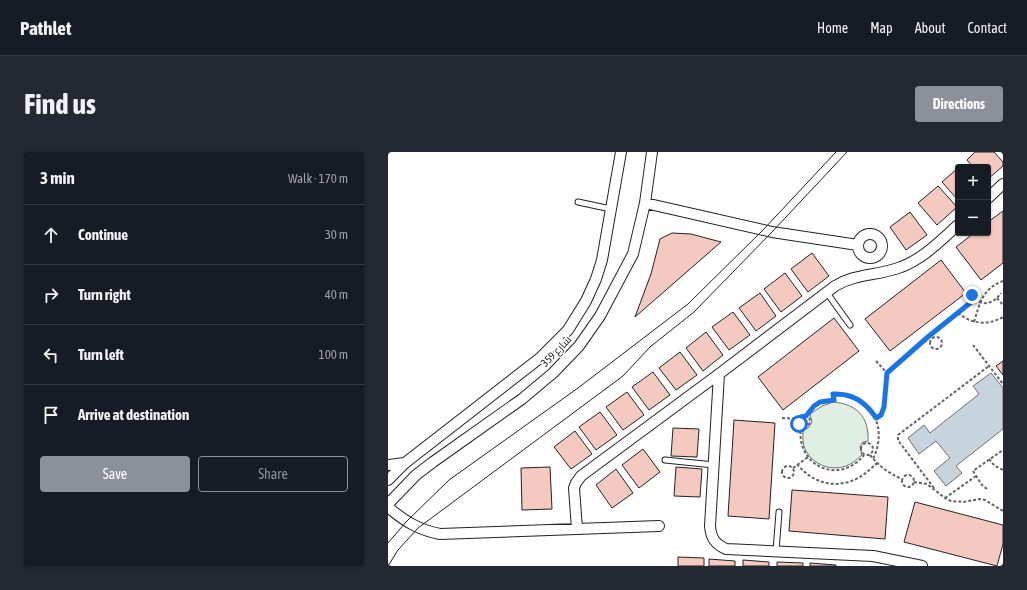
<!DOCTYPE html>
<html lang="en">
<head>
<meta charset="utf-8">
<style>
  body { margin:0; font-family:"Asap Condensed",Cairo,sans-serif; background:#242831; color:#f1f3f6 }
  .controls { position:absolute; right:12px; top:12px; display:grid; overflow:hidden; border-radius:4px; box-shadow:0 1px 3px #0004 }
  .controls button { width:36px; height:36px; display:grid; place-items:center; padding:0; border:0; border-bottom:1px solid #363941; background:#171b24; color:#f1f3f6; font:20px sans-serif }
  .stop { position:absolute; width:12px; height:12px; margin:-9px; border:3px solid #1a73e8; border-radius:50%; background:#fff }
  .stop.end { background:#1a73e8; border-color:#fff; box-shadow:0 1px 4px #0008 }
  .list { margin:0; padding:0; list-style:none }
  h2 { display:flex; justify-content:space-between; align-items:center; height:52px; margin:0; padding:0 16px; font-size:17px }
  h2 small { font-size:13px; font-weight:400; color:#9ea1a6 }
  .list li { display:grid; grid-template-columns:26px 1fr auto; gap:12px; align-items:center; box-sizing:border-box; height:60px; padding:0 16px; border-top:1px solid #363941 }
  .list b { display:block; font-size:15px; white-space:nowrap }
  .list em { font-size:13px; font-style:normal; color:#9ea1a6 }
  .actions { display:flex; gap:8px; padding:12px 16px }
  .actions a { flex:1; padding:9px 0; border:1px solid #8c9099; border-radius:4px; text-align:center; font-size:14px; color:#8c9099 }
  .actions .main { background:#8c9099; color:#fff }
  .icon { flex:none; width:22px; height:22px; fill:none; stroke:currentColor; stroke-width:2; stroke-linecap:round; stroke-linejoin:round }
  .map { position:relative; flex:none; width:615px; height:414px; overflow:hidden; border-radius:4px }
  header { display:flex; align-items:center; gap:24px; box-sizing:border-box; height:56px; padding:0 20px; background:#171b24; border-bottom:1px solid #363941 }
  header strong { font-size:19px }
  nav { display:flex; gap:22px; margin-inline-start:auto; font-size:14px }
  .intro { display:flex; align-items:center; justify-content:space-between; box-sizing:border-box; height:96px; padding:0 24px }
  h1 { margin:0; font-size:28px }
  .button { padding:10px 18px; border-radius:4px; background:#8c9099; color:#fff; font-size:14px; font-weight:700 }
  main { display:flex; gap:24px; padding:0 24px }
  aside { flex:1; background:#171b24; border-radius:4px; box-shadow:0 1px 3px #0004 }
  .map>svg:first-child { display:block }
</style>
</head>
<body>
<header>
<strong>Pathlet</strong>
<nav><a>Home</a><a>Map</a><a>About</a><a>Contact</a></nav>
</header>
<div class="intro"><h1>Find us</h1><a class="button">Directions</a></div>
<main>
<aside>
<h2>3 min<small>Walk · 170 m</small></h2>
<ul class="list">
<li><svg class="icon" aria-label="ahead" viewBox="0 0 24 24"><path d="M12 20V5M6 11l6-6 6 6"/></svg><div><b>Continue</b></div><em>30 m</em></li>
<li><svg class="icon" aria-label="right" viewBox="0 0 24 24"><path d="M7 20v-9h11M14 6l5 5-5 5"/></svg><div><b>Turn right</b></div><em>40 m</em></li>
<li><svg class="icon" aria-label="left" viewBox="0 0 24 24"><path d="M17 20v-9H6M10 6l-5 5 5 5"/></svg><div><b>Turn left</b></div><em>100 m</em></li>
<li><svg class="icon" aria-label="arrive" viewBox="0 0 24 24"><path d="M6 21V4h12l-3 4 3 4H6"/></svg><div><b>Arrive at destination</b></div></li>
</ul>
<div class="actions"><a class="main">Save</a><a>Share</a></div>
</aside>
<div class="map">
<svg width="615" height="414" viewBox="0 0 615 414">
  <rect width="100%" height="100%" fill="#fff"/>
  <path fill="#e0efe3" stroke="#6f6f6f" d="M445,250C469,252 481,265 480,289L475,290L472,295L474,303C471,305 468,309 464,311C448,321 427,315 418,299C414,292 415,285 415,278L420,276L424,270L422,262L434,254Z"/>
  <path fill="#c7d3dd" stroke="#6f6f6f" d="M603,221L615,236V277L568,314L574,321L558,334L546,319L562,306L548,289L531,302L520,286L536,273L542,281L591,242L585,234Z"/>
  <path fill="#f3c9c0" stroke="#222" d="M587,0H606L615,10V14L600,27V15H585L579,8Z
    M570,16V48L554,30Z
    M550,34L569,55L549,73L530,51Z
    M615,59V111L593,128L568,95L586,81H600V70Z
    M522,60L539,83L518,98L502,75Z
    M284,81L303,82L333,90L247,165L263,122L272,87Z
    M424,101L441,124L420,140L403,117Z
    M553,108L578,141L502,199L477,167Z
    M397,121L414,144L393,160L376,137Z
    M372,141L388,164L368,179L351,156Z
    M345,160L362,183L341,198L324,175Z
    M446,166L471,199L395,258L370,225Z
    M318,180L335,203L315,219L298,196Z
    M292,200L309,223L288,238L271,216Z
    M615,209V223L608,214Z
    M265,220L282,243L261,258L244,235Z
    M239,240L256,263L235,278L218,255Z
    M212,260L229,283L208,298L191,275Z
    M346,268L387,271L381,367L340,364Z
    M285,276L311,277L309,305L283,304Z
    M187,279L204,302L183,317L166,295Z
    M255,297L272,320L251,336L234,313Z
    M162,315L164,357L134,358L133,316Z
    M288,315L314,317L312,345L286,344Z
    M228,317L245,341L224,356L208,333Z
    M404,338L500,345L497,387L401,379Z
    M527,350L615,373V392L609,414L516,390Z
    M290,405L316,406V414H290Z
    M321,407L347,409V414H321Z
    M355,408L381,410V414H355Z
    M389,410L415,411V414H389Z
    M422,411L448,413V414H422Z"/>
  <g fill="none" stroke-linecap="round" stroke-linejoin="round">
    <g stroke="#222" stroke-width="7">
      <path id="service" d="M190,50L223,57
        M439,141L462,173
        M277,308L326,313
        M388,399L391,360"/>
    </g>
    <g stroke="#222" stroke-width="12">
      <path id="minor" d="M600,46L615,32
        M257,51L384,80L470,93
        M470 94a12 12 0 1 1 24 0a12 12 0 1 1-24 0Z
        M331,222L322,374C323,386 327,392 338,397L485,404L534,414
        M0,313L17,311
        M0,328L17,311L152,206L180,178L198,149L208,127L214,108L233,0
        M0,352L28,323L45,310L134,247L165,221L191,194L212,164L245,102L257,51L264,0
        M0,355C16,369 31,378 52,382L271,374
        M189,377L186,336L188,331L193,324L331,222L447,134C468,121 490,124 513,115C535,107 553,88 570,73"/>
    </g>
    <path stroke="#646464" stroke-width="2" stroke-dasharray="3 2" stroke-linecap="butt" d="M582,138C588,155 604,155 613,141
      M609,146L615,153
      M570,161C584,172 599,174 615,165
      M586,170C592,151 594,137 615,129
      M542 191a6 6 0 1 1 12 0a6 6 0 1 1-12 0Z
      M585,193L615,232
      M488,209L499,221
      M410 269a6 6 0 1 1 12 0a6 6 0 1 1-12 0Z
      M418,264C425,253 433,248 446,248L445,242C482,241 501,274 485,307
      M394,266L411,267
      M488,266L493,263L495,260L498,224L501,218L587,147
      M413,274C407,314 451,334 476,303
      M473 297a6 6 0 1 1 12 0a6 6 0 1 1-12 0Z
      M482,303C491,314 500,321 514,327
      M601,307L607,314L615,318
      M409,312C425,332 449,338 472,325C478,321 484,316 489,311
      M394 320a6 6 0 1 1 12 0a6 6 0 1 1-12 0Z
      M405,316L420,305
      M514 329a6 6 0 1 1 12 0a6 6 0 1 1-12 0Z
      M526,330L539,332L557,346L563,349L575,350L592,347L597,348L615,359
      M546,336L512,291L510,288V283L601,214
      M599,337L594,333L585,319L615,298
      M557,346L588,324"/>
    <use href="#service" stroke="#fff" stroke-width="5"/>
    <use href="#minor" stroke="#fff" stroke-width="10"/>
    <path stroke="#222" stroke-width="1" d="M0,391L18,370L61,328L190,236L300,152L375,78L448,0
      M0,414L10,398L30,376L235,224L262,195L306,160L384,80L459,0"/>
  </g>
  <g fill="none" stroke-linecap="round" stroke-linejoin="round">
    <path stroke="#1a73e8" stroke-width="5" d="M411,272V267L413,265L418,264L426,254L432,250L446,248L445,242C464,241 478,250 488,266L493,263L496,255L499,221L541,184L587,147L584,143"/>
  </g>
  <g text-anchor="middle" stroke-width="3" stroke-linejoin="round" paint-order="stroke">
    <g font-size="11" fill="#222" stroke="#fff">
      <text transform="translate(168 199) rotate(-46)" y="4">شارع 359</text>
    </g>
  </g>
</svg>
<div class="controls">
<button>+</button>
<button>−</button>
</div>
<div class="stop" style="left:411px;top:272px"></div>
<div class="stop end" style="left:584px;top:143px"></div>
</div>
</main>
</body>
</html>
